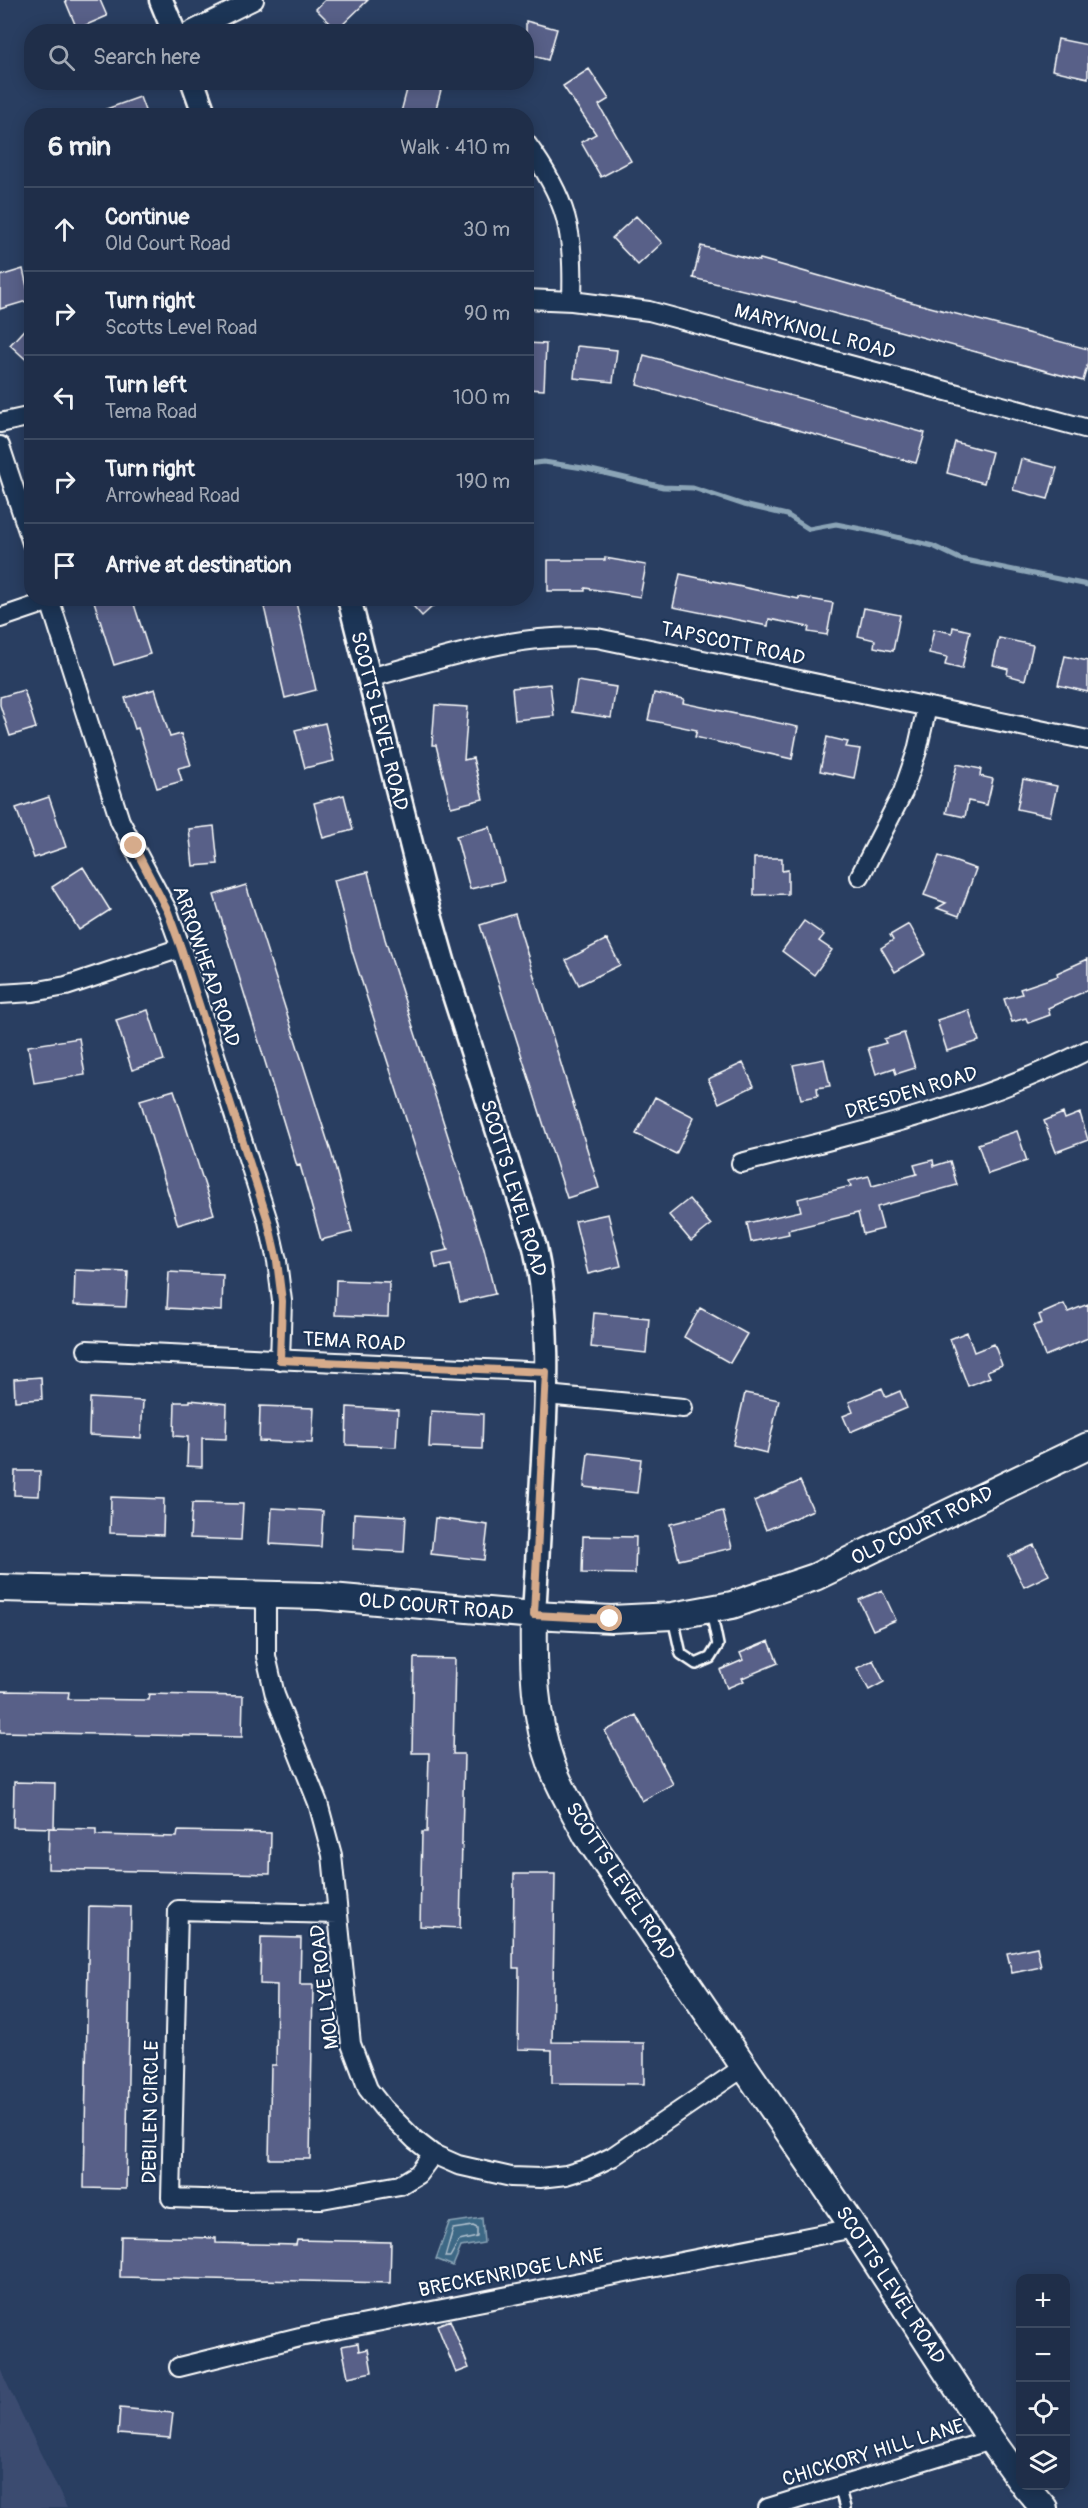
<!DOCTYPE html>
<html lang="en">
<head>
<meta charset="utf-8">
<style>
  body { margin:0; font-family:Pangolin,sans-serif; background:#2c3a53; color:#f1f3f6 }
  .controls { position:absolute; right:18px; bottom:18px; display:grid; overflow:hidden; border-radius:12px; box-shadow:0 3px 15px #0003 }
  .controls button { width:54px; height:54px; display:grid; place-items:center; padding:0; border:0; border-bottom:2px solid #3c4a61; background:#1f2e49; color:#f1f3f6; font:30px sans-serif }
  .stop { position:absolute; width:18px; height:18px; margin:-14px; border:4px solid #d6ab8b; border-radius:50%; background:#fff }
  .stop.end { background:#d6ab8b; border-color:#fff; box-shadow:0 2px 6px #0008 }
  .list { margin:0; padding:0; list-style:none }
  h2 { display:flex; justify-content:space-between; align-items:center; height:78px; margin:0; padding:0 24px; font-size:26px }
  h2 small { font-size:20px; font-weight:400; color:#a1a8b4 }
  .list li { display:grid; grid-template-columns:39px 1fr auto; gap:18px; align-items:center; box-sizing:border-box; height:84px; padding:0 24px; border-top:2px solid #3c4a61 }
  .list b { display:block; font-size:22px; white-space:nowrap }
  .list p { margin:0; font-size:20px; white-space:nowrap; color:#a1a8b4 }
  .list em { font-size:20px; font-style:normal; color:#a1a8b4 }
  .icon { flex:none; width:33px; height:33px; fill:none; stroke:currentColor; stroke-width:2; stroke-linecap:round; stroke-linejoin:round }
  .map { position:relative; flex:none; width:1088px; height:2508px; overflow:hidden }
  .search { position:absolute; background:#1f2e49; box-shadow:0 3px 15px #0003; left:24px; top:24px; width:510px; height:66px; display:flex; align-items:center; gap:15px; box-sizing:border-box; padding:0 21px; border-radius:24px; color:#a1a8b4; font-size:22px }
  .panel { position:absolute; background:#1f2e49; box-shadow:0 3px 15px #0003; left:24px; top:108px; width:510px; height:498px; border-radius:24px }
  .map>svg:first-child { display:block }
</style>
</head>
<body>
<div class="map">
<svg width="1088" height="2508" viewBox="0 0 1088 2508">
  <rect width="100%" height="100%" fill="#293e61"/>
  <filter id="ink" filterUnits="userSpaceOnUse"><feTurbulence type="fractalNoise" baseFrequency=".0167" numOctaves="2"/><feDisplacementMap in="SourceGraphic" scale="12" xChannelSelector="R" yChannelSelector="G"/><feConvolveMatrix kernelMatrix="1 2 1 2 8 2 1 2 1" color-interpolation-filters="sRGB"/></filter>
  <g filter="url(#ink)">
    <path fill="#3b4c70" d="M0,2369L8,2386L67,2508H0Z"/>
    <path fill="#3e6785" stroke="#8ba4b6" stroke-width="1.5" d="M482,2218L484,2243L461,2247L453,2266L436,2259L449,2223Z"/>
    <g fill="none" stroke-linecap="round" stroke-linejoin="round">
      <path stroke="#b2c2ce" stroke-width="1.5" d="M473,2226L477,2228V2237L459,2241L450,2257H445L453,2229Z"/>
      <path stroke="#8ba4b6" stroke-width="5" d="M526,464L544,462L583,468L663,487L693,488L744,505L787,515L809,529L836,524L872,531L933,546L960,559L1088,585"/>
    </g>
    <path fill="#586188" stroke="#fff" stroke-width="1.5" d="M65,0H100L107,16L77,29Z
      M325,0H368L337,30L316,9Z
      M526,21L557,29L548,60L526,54Z
      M1058,39L1088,45V78L1052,70Z
      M589,69L609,99L599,105L631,161L601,177L581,142L596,134L563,86Z
      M409,82L441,90L434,116H400Z
      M140,97L147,116H95V113Z
      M636,216L662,243L638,265L612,238Z
      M701,246L759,261L760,259L915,303L1088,349V363L1083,381L789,301L693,278Z
      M23,269L30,300L0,309V276Z
      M32,321V365L10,345Z
      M526,343L546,344L544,390L526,389Z
      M577,346L617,350L613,382L574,378Z
      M644,355L925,433L916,463L637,385Z
      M955,442L992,452L984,483L947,473Z
      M1021,459L1057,468L1048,499L1013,490Z
      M605,558L646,565L640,597L585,588V591H548V560H605Z
      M680,574L799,599V597L833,603L827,635L808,632L809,627L769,619L768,626L673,607Z
      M93,598H132L150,654L114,665Z
      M262,598H295L316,690L285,698Z
      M406,598H442L422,616Z
      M864,608L900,615L893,651L874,647L875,640L858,636Z
      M953,627L970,631L962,669L945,665L947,657L929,653L934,629L952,633Z
      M999,638L1033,645L1025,680L1007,675L1008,669L993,665Z
      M1065,656L1088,661V692L1058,685Z
      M577,681L616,687L611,718L572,712Z
      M550,684L554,716L515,720L512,688Z
      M155,689L170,737L181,734L191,765L178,768L182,781L157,788L138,728L135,729L125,698Z
      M24,690L36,728L10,736L0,705V697Z
      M654,693L684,699L683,703L798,727L792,759L695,737L697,730L648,720Z
      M435,705L468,707L464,760L473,758L483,799L451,807L436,745H432Z
      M325,723L334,761L305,768L295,730Z
      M827,737L848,742L846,747L860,749L854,778L820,771Z
      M957,764L981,769L980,776L993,779L987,805L968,801L965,817L946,813Z
      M1023,779L1057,786L1050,816L1017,809Z
      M344,795L353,830L323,838L314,803Z
      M49,797L66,847L34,858L16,808Z
      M214,826L218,864L193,866L189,829Z
      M490,827L504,881L470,889L456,836Z
      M939,856L976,869L959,916L937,908L946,903L924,895Z
      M754,858H782V871L788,870V894L754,895Z
      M83,867L110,910L79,930L52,887Z
      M368,872L385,939L484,1249L495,1294L460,1302L451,1265L436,1268L433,1253L448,1250L352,951L334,880Z
      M246,885L332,1155L352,1232L321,1240L300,1165L297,1166L214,895Z
      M515,914L599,1188L567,1198L480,925Z
      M804,921L824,935L819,941L832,950L814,975L782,951Z
      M909,924L926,954L895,972L881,948L893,940L890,935Z
      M607,939L620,965L579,985L566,960Z
      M1088,959V990L1048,1008L1050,1015L1028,1023L1026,1018L1012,1022L1004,999L1022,994L1020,989L1058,976L1057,973Z
      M148,1010L164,1060L132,1070L116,1020Z
      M969,1010L979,1041L947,1051L937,1020Z
      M904,1033L915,1068L896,1074L894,1068L876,1074L868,1048L886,1043L884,1039Z
      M79,1038L85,1075L34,1083L28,1046Z
      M824,1059L830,1086L817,1088L818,1096L801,1099L793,1065Z
      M743,1063L754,1086L719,1103L708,1079Z
      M174,1090L214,1214L178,1225L140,1100Z
      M655,1097L694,1117L676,1154L636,1134Z
      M1063,1113L1065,1119L1080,1113L1088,1140L1056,1152L1044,1121Z
      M1017,1131L1027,1161L988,1174L978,1144Z
      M933,1160L934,1166L950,1161L957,1185L877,1207L883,1229L863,1234L858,1213L788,1230L789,1234L751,1242L747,1223L801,1211L798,1199L851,1186L849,1181L869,1176L872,1186L917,1174L914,1165Z
      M689,1199L711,1225L691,1241L669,1215Z
      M608,1214L621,1266L588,1274L575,1221Z
      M75,1270L128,1272L126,1307L74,1305Z
      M169,1272L223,1275L222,1311L167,1308Z
      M336,1280L389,1282L388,1317L335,1315Z
      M1064,1304L1068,1312L1088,1304V1338L1045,1356L1033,1326L1042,1323L1039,1315Z
      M700,1308L747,1334L730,1363L684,1337Z
      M594,1313L649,1318L646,1353L591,1347Z
      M967,1332L974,1352L994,1344L1002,1365L987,1371L990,1377L968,1386L950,1339Z
      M41,1377L42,1399L15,1401L14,1379Z
      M882,1388L886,1397L900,1391L907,1408L850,1432L843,1416L853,1412L849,1402Z
      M745,1393L779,1400L767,1453L733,1445Z
      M90,1398L143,1401L141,1438L89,1435Z
      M190,1400L227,1404L226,1439L202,1438V1467L187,1466L188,1437L174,1436L175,1402H190Z
      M260,1406L314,1408L312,1443L259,1441Z
      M347,1407L398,1410L396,1447L346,1445Z
      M431,1411L483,1414L482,1449L429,1447Z
      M588,1453L641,1459L637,1493L584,1487Z
      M15,1471H40L39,1496L14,1495Z
      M800,1481L813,1510L766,1530L754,1501Z
      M111,1497L164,1499L163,1535L110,1533Z
      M192,1503L243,1504L241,1540L190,1538Z
      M272,1508L323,1511L321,1547L270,1544Z
      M723,1511L732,1548L679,1560L670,1524Z
      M354,1513L406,1516L404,1552L353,1549Z
      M435,1518L488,1525L484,1560L431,1554Z
      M583,1536L636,1537L635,1574L582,1573Z
      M1034,1545L1049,1575L1024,1587L1009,1556Z
      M882,1590L896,1620L873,1630L859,1600Z
      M769,1641L778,1663L742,1678L744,1681L727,1688L720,1670L743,1660L740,1653Z
      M414,1658L455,1659L453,1754H464L460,1928L420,1926L422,1832H427L429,1753H412Z
      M873,1660L884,1682L869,1690L857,1668Z
      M0,1691L69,1692L68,1699L148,1700L149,1694L243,1696L242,1737L0,1732Z
      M636,1715L673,1784L642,1801L605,1731Z
      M14,1782L55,1783L54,1828L13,1827Z
      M49,1828L96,1829V1835L177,1837L178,1831L271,1833L270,1874L48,1869Z
      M514,1874H555L552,2042L644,2043V2084L552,2083V2050L518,2049L519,1968H513Z
      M89,1906L131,1907L126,2189L84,2188Z
      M261,1937L301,1938L300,1985H313L310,2159H269L271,2065H276L277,1985L260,1984Z
      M1037,1947L1041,1967L1012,1973L1007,1953Z
      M121,2236L216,2238V2243L296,2245L297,2240L391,2242L390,2283L120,2277Z
      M450,2320L469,2368L456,2373L437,2325Z
      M358,2343L359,2351L368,2349L372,2372L348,2377L342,2346Z
      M120,2408L173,2413L170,2438L118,2434Z"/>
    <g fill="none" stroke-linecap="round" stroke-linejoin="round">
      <g stroke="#fff" stroke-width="14">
        <path id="service" d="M673,1618L681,1654L696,1664L710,1658L718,1645L711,1611
          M839,2486L845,2508"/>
      </g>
      <g stroke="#fff" stroke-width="22">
        <path id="minor" d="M189,32L254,0
          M526,143C568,200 574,231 572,301
          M526,299L572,301L649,311L1088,429
          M0,423L32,416
          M0,446L32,543
          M49,598L120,821L168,912L181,948L268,1221L277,1261L282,1301L280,1360
          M0,618L50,601
          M369,678C444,658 518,632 597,638L1088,740
          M860,876L903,792L917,751L927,707
          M0,994L33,992L66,986L181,948
          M741,1163C859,1133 979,1105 1088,1050
          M87,1350L546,1372
          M546,1395L683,1408
          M266,1594V1656L275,1695L318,1803L332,1855L351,2044L368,2089L383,2108L415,2140L433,2154L458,2165L511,2177L540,2178L566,2175L589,2168L612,2157L744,2067
          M338,1914L178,1910L171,2198L233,2200L322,2199L400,2185L418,2174L433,2154
          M179,2367L300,2337L854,2228
          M768,2508L991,2440"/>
      </g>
      <g stroke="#fff" stroke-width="27">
        <path id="tertiary" d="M161,0L174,32
          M193,82L205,116
          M349,598L421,883L444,964L535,1247C550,1318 547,1388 543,1460C540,1512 537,1563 534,1615"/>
      </g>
      <g stroke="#fff" stroke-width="30">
        <path id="secondary" d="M0,1588L320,1596L534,1615L611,1619L672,1616L732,1605L815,1577L1088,1446
          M534,1615C533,1666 534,1717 552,1766C561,1790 575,1813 587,1836L854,2228L991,2440L1020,2480
          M1025,2486L1044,2508"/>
      </g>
      <use href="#service" stroke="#1d3557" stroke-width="9"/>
      <use href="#minor" stroke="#1d3557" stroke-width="18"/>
      <use href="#tertiary" stroke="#1d3557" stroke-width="22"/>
      <use href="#secondary" stroke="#1d3557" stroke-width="26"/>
    </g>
  </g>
  <g fill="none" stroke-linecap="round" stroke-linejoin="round" filter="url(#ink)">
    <path stroke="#d6ab8b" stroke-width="8" d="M134,846L168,912L181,948L268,1221L277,1261L282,1301L280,1360L546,1372L534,1615L610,1619"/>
  </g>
  <g text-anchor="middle" stroke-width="4.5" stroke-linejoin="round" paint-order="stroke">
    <g font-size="20" fill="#fff" stroke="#1d3557">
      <text transform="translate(815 331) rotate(15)" y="7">MARYKNOLL ROAD</text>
      <text transform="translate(733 643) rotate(12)" y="7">TAPSCOTT ROAD</text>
      <text transform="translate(380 721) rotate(76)" y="7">SCOTTS LEVEL ROAD</text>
      <text transform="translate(207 966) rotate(71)" y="7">ARROWHEAD ROAD</text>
      <text transform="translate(911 1092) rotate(-17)" y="7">DRESDEN ROAD</text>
      <text transform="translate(514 1188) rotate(73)" y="7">SCOTTS LEVEL ROAD</text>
      <text transform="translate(354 1341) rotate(3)" y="7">TEMA ROAD</text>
      <text transform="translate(922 1525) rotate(-26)" y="7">OLD COURT ROAD</text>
      <text transform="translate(436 1606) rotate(5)" y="7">OLD COURT ROAD</text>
      <text transform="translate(621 1881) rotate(57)" y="7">SCOTTS LEVEL ROAD</text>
      <text transform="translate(324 1987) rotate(-97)" y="7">MOLLYE ROAD</text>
      <text transform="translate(150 2112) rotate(-89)" y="7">DEBILEN CIRCLE</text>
      <text transform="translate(511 2272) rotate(-11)" y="7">BRECKENRIDGE LANE</text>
      <text transform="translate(891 2285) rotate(57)" y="7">SCOTTS LEVEL ROAD</text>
      <text transform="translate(873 2452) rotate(-17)" y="7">CHICKORY HILL LANE</text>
    </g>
  </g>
</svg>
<div class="controls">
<button>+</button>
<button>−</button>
<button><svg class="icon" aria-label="locate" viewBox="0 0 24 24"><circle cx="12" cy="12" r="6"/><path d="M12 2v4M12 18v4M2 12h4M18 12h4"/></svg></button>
<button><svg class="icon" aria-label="layers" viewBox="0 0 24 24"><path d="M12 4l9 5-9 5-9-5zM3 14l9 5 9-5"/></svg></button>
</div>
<div class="stop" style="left:610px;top:1619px"></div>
<div class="stop end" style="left:134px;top:846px"></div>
<div class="search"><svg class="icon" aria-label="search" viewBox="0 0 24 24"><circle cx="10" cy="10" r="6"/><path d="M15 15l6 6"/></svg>Search here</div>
<section class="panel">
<h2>6 min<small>Walk · 410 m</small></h2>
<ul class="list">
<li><svg class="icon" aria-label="ahead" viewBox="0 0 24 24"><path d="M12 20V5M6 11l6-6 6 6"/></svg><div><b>Continue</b><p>Old Court Road</p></div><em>30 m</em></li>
<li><svg class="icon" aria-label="right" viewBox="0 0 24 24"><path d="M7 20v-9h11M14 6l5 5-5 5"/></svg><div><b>Turn right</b><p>Scotts Level Road</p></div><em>90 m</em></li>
<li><svg class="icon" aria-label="left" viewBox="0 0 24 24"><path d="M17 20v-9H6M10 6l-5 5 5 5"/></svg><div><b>Turn left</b><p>Tema Road</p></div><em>100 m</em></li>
<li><svg class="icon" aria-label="right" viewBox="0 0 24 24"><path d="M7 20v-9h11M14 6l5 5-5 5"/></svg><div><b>Turn right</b><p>Arrowhead Road</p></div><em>190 m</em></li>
<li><svg class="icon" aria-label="arrive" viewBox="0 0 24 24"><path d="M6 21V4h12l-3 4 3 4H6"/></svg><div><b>Arrive at destination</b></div></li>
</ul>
</section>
</div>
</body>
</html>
